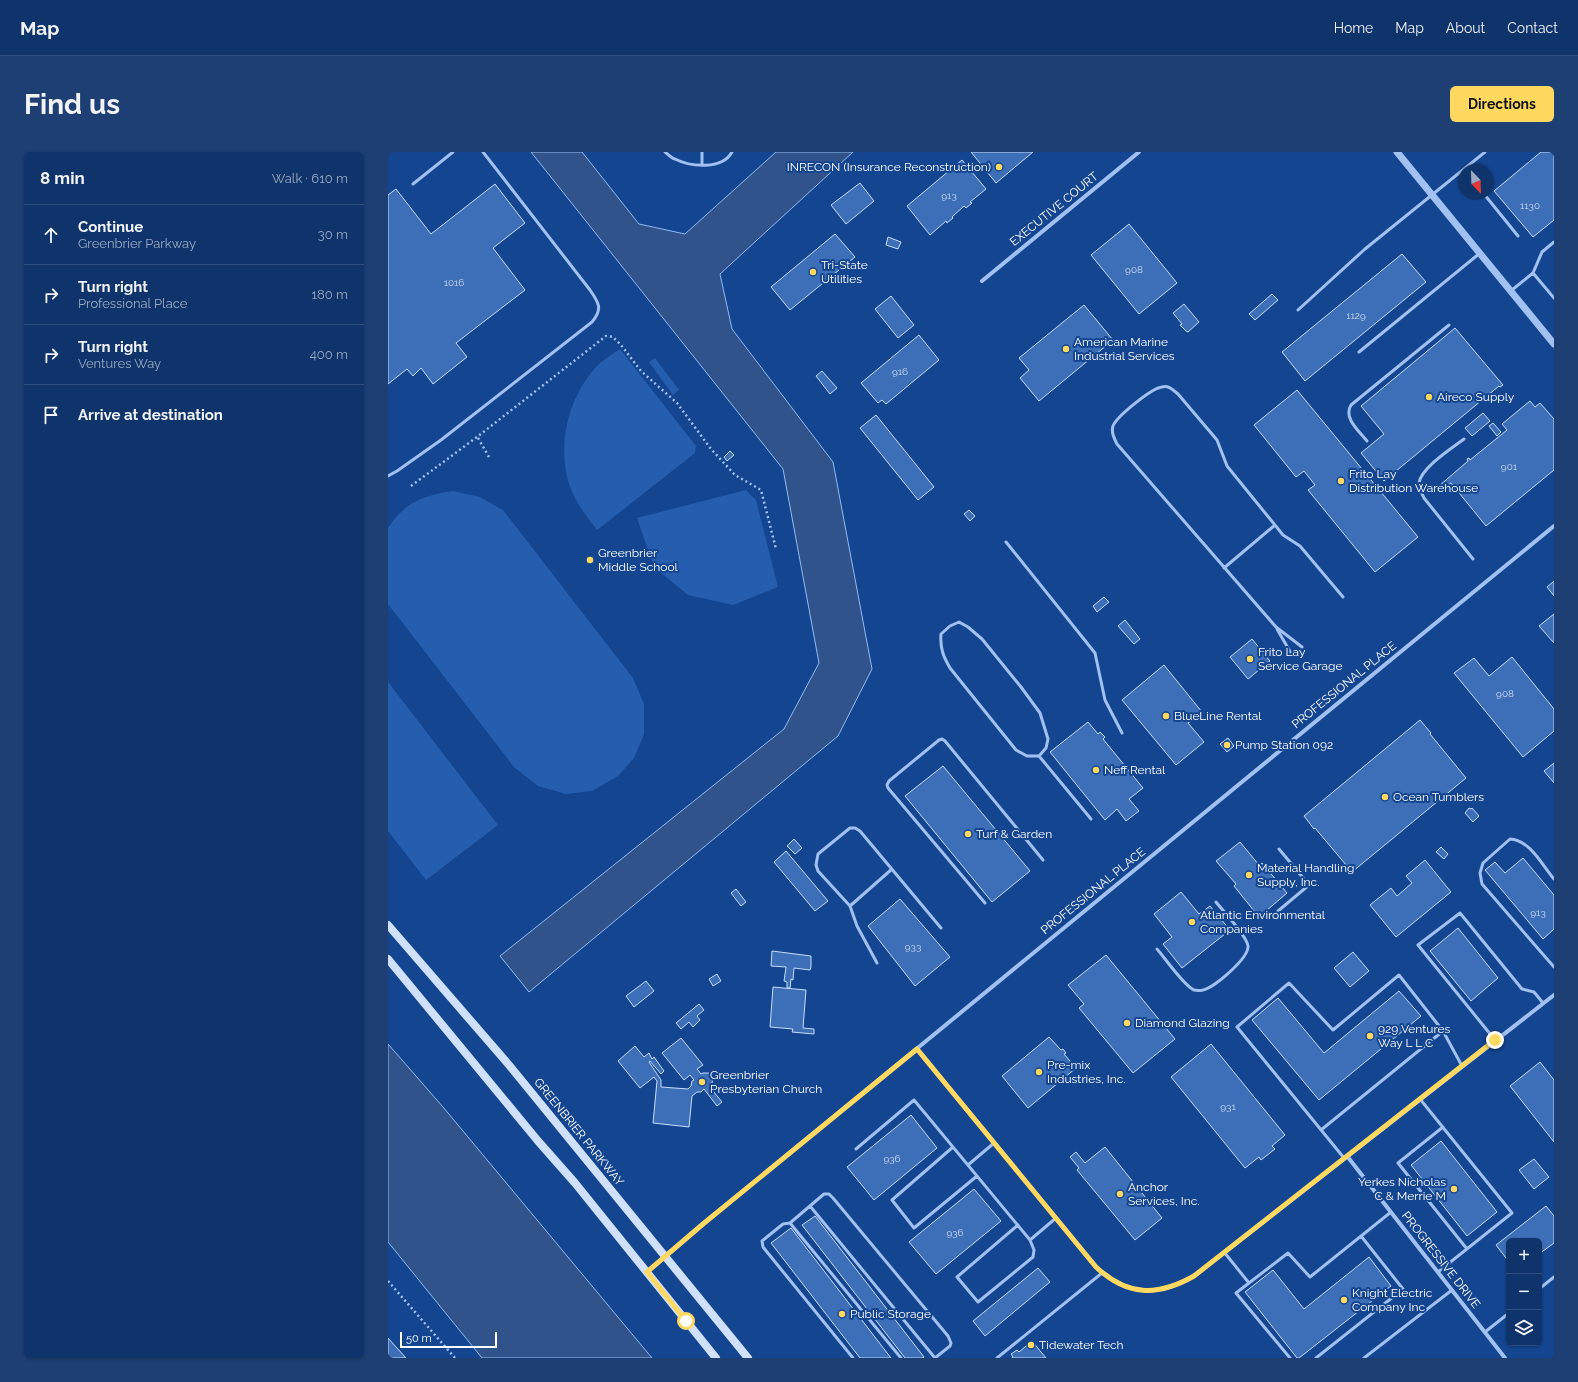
<!DOCTYPE html>
<html lang="en">
<head>
<meta charset="utf-8">
<style>
  body { margin:0; font-family:Raleway,sans-serif; background:#1d3f74; color:#f1f3f6 }
  .controls { position:absolute; right:12px; bottom:12px; display:grid; overflow:hidden; border-radius:6px; box-shadow:0 1px 3px #0004 }
  .controls button { width:36px; height:36px; display:grid; place-items:center; padding:0; border:0; border-bottom:1px solid #2f4f7f; background:#0f346c; color:#f1f3f6; font:20px sans-serif }
  .compass { position:absolute; left:1070px; top:12px; width:36px; height:36px; border-radius:50%; background:#0f346c; box-shadow:0 1px 3px #0004; rotate:157deg }
  .scale { position:absolute; left:12px; bottom:10px; width:97px; box-sizing:border-box; padding-left:4px; border:2px solid #fff; border-top:0; font-size:11px; line-height:14px; white-space:nowrap; color:#fff; -webkit-text-stroke:3px #144590; paint-order:stroke }
  .stop { position:absolute; width:12px; height:12px; margin:-9px; border:3px solid #ffd860; border-radius:50%; background:#fff }
  .stop.end { background:#ffd860; border-color:#fff; box-shadow:0 1px 4px #0008 }
  .list { margin:0; padding:0; list-style:none }
  h2 { display:flex; justify-content:space-between; align-items:center; height:52px; margin:0; padding:0 16px; font-size:17px }
  h2 small { font-size:13px; font-weight:400; color:#9baac2 }
  .list li { display:grid; grid-template-columns:26px 1fr auto; gap:12px; align-items:center; box-sizing:border-box; height:60px; padding:0 16px; border-top:1px solid #2f4f7f }
  .list b { display:block; font-size:15px; white-space:nowrap }
  .list p { margin:0; font-size:13px; white-space:nowrap; color:#9baac2 }
  .list em { font-size:13px; font-style:normal; color:#9baac2 }
  .icon { flex:none; width:22px; height:22px; fill:none; stroke:currentColor; stroke-width:2; stroke-linecap:round; stroke-linejoin:round }
  .map { position:relative; flex:none; width:1166px; height:1206px; overflow:hidden; border-radius:6px }
  header { display:flex; align-items:center; gap:24px; box-sizing:border-box; height:56px; padding:0 20px; background:#0f346c; border-bottom:1px solid #2f4f7f }
  header strong { font-size:19px }
  nav { display:flex; gap:22px; margin-inline-start:auto; font-size:14px }
  .intro { display:flex; align-items:center; justify-content:space-between; box-sizing:border-box; height:96px; padding:0 24px }
  h1 { margin:0; font-size:28px }
  .button { padding:10px 18px; border-radius:6px; background:#ffd860; color:#111; font-size:14px; font-weight:700 }
  main { display:flex; gap:24px; padding:0 24px }
  aside { flex:1; background:#0f346c; border-radius:6px; box-shadow:0 1px 3px #0004 }
  .map>svg:first-child { display:block }
</style>
</head>
<body>
<header>
<strong>Map</strong>
<nav><a>Home</a><a>Map</a><a>About</a><a>Contact</a></nav>
</header>
<div class="intro"><h1>Find us</h1><a class="button">Directions</a></div>
<main>
<aside>
<h2>8 min<small>Walk · 610 m</small></h2>
<ul class="list">
<li><svg class="icon" aria-label="ahead" viewBox="0 0 24 24"><path d="M12 20V5M6 11l6-6 6 6"/></svg><div><b>Continue</b><p>Greenbrier Parkway</p></div><em>30 m</em></li>
<li><svg class="icon" aria-label="right" viewBox="0 0 24 24"><path d="M7 20v-9h11M14 6l5 5-5 5"/></svg><div><b>Turn right</b><p>Professional Place</p></div><em>180 m</em></li>
<li><svg class="icon" aria-label="right" viewBox="0 0 24 24"><path d="M7 20v-9h11M14 6l5 5-5 5"/></svg><div><b>Turn right</b><p>Ventures Way</p></div><em>400 m</em></li>
<li><svg class="icon" aria-label="arrive" viewBox="0 0 24 24"><path d="M6 21V4h12l-3 4 3 4H6"/></svg><div><b>Arrive at destination</b></div></li>
</ul>
</aside>
<div class="map">
<svg width="1166" height="1206" viewBox="0 0 1166 1206">
  <rect width="100%" height="100%" fill="#144590"/>
  <path fill="#265eaf" d="M232,197L308,294L307,301L209,378C200,366 191,355 185,342C166,300 179,243 212,211C218,206 225,202 232,197Z
    M267,206L291,238L285,243L261,210Z
    M358,338L368,348L390,435L345,453L300,443L266,415L249,366Z
    M65,339L92,345L115,358L245,526L256,552V582L246,606L230,624L204,639L178,642L150,634L126,615L0,452V376C18,349 35,344 65,339Z
    M0,530L110,673L38,728L0,679Z"/>
  <path fill="#30538b" stroke="#92bbf4" d="M143,0H194L251,72L297,82L388,0H465L332,122L344,177L445,310L484,517L450,584L141,840L112,804L396,577L431,511L395,317Z
    M0,892L55,955L264,1206H94L0,1090Z"/>
  <path fill="#3d6fb9" stroke="#c7ddfc" d="M583,0H645L608,31Z
    M1153,0H1166V68L1145,85L1106,39Z
    M574,8L598,37L582,50L584,51L578,56L576,54L564,65L565,66L559,71L558,69L542,83L519,54Z
    M472,31L486,49L458,72L443,53Z
    M107,32L137,71L105,96L137,138L68,191L79,205L45,232L33,216L25,224L19,217L0,232V43L8,37L43,82Z
    M741,72L789,131L751,162L703,103Z
    M447,82L467,105L402,158L383,135Z
    M500,85L513,90L510,97L498,93Z
    M1014,102L1038,130L917,229L894,200Z
    M884,142L890,148L867,168L861,162Z
    M503,144L526,173L510,186L487,157Z
    M796,152L811,170L800,180L798,179L792,173L794,172L785,161Z
    M696,153L725,188L651,249L632,226L641,218L631,206Z
    M1067,176L1115,233L1112,235L1111,234L996,329L973,301L996,282L973,254Z
    M531,183L551,208L498,252L494,248L490,251L473,231Z
    M434,219L449,236L442,242L428,224Z
    M909,238L1030,385L987,420L920,338L927,333L916,319L908,325L866,273Z
    M1142,249L1147,255L1152,251L1166,267V318L1098,374L1063,331L1054,338L1051,334L1080,309L1079,307L1081,306L1082,308L1119,278L1114,272Z
    M1095,261L1102,269L1084,284L1077,276Z
    M488,263L546,335L530,348L472,276Z
    M1105,271L1113,280L1109,284L1101,274Z
    M342,299L346,303L339,309L336,305Z
    M581,358L587,364L582,369L576,362Z
    M1166,429V444L1159,435Z
    M716,445L721,450L709,460L705,454Z
    M1166,462V491L1151,474Z
    M737,468L752,487L746,492L730,474Z
    M864,487L882,509L860,527L842,505Z
    M1124,505L1166,557V579L1135,605L1066,521L1086,506L1101,524Z
    M776,513L814,560L800,571L816,590L788,613L734,548Z
    M1032,568L1043,581L1042,582L1078,626L964,720L927,676L926,677L916,664Z
    M700,570L710,582L712,580L717,585L715,587L755,636L741,647L751,659L738,669L729,657L717,668L662,600Z
    M840,586L846,594L839,600L832,592Z
    M1166,611V631L1156,619Z
    M555,614L642,719L604,750L517,644Z
    M1081,656L1083,657L1084,656L1091,664L1085,670L1077,661Z
    M406,687L414,696L407,702L399,694Z
    M852,690L871,713L874,711L899,741L871,765L846,734L848,732L828,709Z
    M1053,695L1060,702L1056,707L1048,700Z
    M398,699L440,749L427,759L386,710Z
    M1135,706L1166,743V777L1155,787L1097,718L1107,710L1117,721Z
    M1037,708L1063,740L1008,785L982,753L1003,736L1009,744L1024,731L1018,724Z
    M348,737L358,750L353,754L343,741Z
    M793,740L811,762L822,754L842,778L794,816L775,792L784,785L766,762Z
    M512,747L562,805L527,834L480,774Z
    M1070,776L1110,826L1083,849L1042,799Z
    M384,799L423,804V815L422,818L406,816L405,828L403,827L402,836H399V830L396,829L398,815L383,814Z
    M965,800L981,819L962,835L946,816Z
    M718,803L787,887L745,921L691,856L696,852L680,833Z
    M329,822L333,829L325,834L321,827Z
    M258,829L266,839L246,855L238,844Z
    M385,835L418,838L415,876L426,877V882L404,880L405,877L382,875Z
    M1011,839L1033,864L931,948L864,868L890,846L936,901Z
    M311,852L316,858L309,864L312,868L305,875L301,870L293,877L288,871Z
    M661,885L673,898L675,897L678,901L676,902L688,916L640,956L614,924Z
    M293,886L315,913L309,917L313,922L315,921H321L325,926L324,931L321,934L334,950L329,954L316,937L313,940H309L304,944L301,975L265,971L269,929L266,925L252,936L230,909L247,894L256,905L261,901L264,907L266,905L276,919L273,922L262,909L261,910L273,928V935L300,937L303,934L304,929L306,928L302,923L296,928L274,901Z
    M823,892L897,983L884,994L887,997L873,1008L871,1005L857,1016L783,925Z
    M1152,910L1166,928V990L1122,934Z
    M523,963L549,996L486,1048L459,1015Z
    M1053,989L1109,1060L1079,1084L1023,1013Z
    M717,995L774,1066L747,1088L689,1018L691,1016L682,1005L688,1000L697,1011Z
    M1146,1007L1161,1025L1146,1037L1131,1018Z
    M586,1037L613,1069L548,1122L521,1090Z
    M1158,1054L1166,1064V1091L1151,1102V1089H1121V1110L1108,1093Z
    M427,1064L536,1205L535,1206H517L414,1073Z
    M403,1076L503,1206H472L383,1091Z
    M981,1105L1003,1134L911,1206H909L857,1140L885,1118L916,1157Z
    M650,1116L662,1130L597,1184L585,1169Z
    M0,1186L18,1206H0Z
    M644,1189L658,1206H624L625,1205L623,1202L629,1198L631,1200Z"/>
  <g fill="none" stroke-linecap="round" stroke-linejoin="round">
    <path stroke="#a0c1f1" stroke-width="2.5" stroke-dasharray="2 3" stroke-linecap="butt" d="M90,286L101,305
      M23,334L89,285L218,184L225,185L233,193L253,219L289,251L323,297L347,323L373,338L388,397
      M0,1129L67,1206"/>
    <path stroke="#a0c1f1" stroke-width="3" d="M277,0C280,2 283,6 287,7C303,15 334,18 344,0
      M314,13V0
      M25,32L65,0
      M1096,42L1130,84
      M1145,121L1154,100L1166,90
      M1124,138L1145,121L1166,146
      M910,158L977,97L1097,0
      M971,200L1092,101
      M1076,287C1064,296 1033,316 1031,331C1030,336 1034,341 1036,346L1085,407
      M979,289C971,279 955,266 963,253L1061,173
      M0,324L9,319L53,288L204,170C215,157 211,151 202,138L95,0
      M618,390L707,501L717,548L734,581
      M836,416L887,373
      M889,477L904,503
      M914,495L888,475L729,292C726,286 723,280 725,274C729,264 764,236 774,235C781,233 785,238 790,242L829,288L839,314L895,383L912,394L955,445
      M651,604L658,596L660,587L652,561L633,535L594,487L580,475L571,470L562,474L553,482C552,496 555,504 562,516L628,598L639,604H651L703,667
      M1166,727C1154,713 1142,688 1122,687L1095,711L1092,721L1094,732L1166,815
      M597,751L500,636L499,633L501,629L551,588L554,587L557,589L655,708
      M462,754L504,717
      M890,759L921,733L891,697
      M769,797C777,806 796,834 806,838C808,838 813,839 815,838C826,836 861,806 860,794C859,784 835,759 828,750
      M489,811L469,774L462,754L430,719L428,713L430,702L462,676H467L472,679L553,776
      M1107,888L1030,793L1072,761L1134,837L1146,840L1155,851
      M1032,947L1124,1061L1050,1120
      M1055,975L1010,1011L1079,1097
      M933,978L1055,879
      M565,995L504,1048L526,1076L589,1024
      M468,997L526,948L642,1088L668,1066
      M956,1006L849,875L901,831L945,878L1011,823L1055,879L1074,914
      M580,1013L606,991
      M422,1054L547,1206
      M402,1071L513,1206
      M630,1073L569,1125L590,1150L645,1105L646,1098L642,1088
      M836,1100L861,1131L900,1101L922,1125L1003,1060
      M861,1131L848,1141L902,1206
      M1151,1137L1166,1125
      M1097,1180L1121,1161
      M465,1206L375,1095L374,1089L395,1072L402,1071L436,1042H441L445,1046L560,1184L563,1191L562,1194L547,1206
      M609,1206L714,1121
      M928,1206L1015,1137L973,1084
      M976,1206L1064,1138"/>
    <path stroke="#a0c1f1" stroke-width="4" d="M594,129L751,0
      M529,897L708,1115C739,1144 769,1145 806,1124L1166,843
      M959,1004L1117,1206
      M259,1120L315,1072L1166,374"/>
    <path stroke="#a0c1f1" stroke-width="7" d="M1009,0L1166,192"/>
    <path stroke="#cfe0fb" stroke-width="8" d="M0,773L121,913L360,1206
      M0,807L150,989L187,1031L328,1206"/>
  </g>
  <g fill="none" stroke-linecap="round" stroke-linejoin="round">
    <path stroke="#ffd860" stroke-width="5" d="M298,1169L259,1120L315,1072L529,897L708,1115C739,1144 769,1145 806,1124L1107,888"/>
  </g>
  <g fill="#ffd860" stroke="#144590" stroke-width="1.5">
    <circle cx="611" cy="15" r="4"/>
    <circle cx="425" cy="120" r="4"/>
    <circle cx="678" cy="197" r="4"/>
    <circle cx="1041" cy="245" r="4"/>
    <circle cx="953" cy="329" r="4"/>
    <circle cx="202" cy="408" r="4"/>
    <circle cx="862" cy="507" r="4"/>
    <circle cx="778" cy="564" r="4"/>
    <circle cx="839" cy="593" r="4"/>
    <circle cx="708" cy="618" r="4"/>
    <circle cx="997" cy="645" r="4"/>
    <circle cx="580" cy="682" r="4"/>
    <circle cx="861" cy="723" r="4"/>
    <circle cx="804" cy="770" r="4"/>
    <circle cx="739" cy="871" r="4"/>
    <circle cx="982" cy="884" r="4"/>
    <circle cx="651" cy="920" r="4"/>
    <circle cx="314" cy="930" r="4"/>
    <circle cx="1066" cy="1037" r="4"/>
    <circle cx="732" cy="1042" r="4"/>
    <circle cx="956" cy="1148" r="4"/>
    <circle cx="454" cy="1162" r="4"/>
    <circle cx="643" cy="1193" r="4"/>
  </g>
  <g text-anchor="middle" stroke-width="4" stroke-linejoin="round" paint-order="stroke">
    <g font-size="10" fill="#cedbee">
      <text x="561" y="47">913</text>
      <text x="1142" y="57">1130</text>
      <text x="746" y="121">908</text>
      <text x="66" y="134">1016</text>
      <text x="968" y="167">1129</text>
      <text x="512" y="223">916</text>
      <text x="1121" y="318">901</text>
      <text x="1117" y="545">908</text>
      <text x="1150" y="764">913</text>
      <text x="525" y="798">933</text>
      <text x="840" y="958">931</text>
      <text x="504" y="1010">936</text>
      <text x="567" y="1084">936</text>
    </g>
    <g font-size="12" fill="#fff" stroke="#144590" text-anchor="start">
      <text x="603" y="19" text-anchor="end">INRECON (Insurance Reconstruction)</text>
      <text x="433" y="117">Tri-State<tspan x="433" dy="14">Utilities</tspan></text>
      <text x="686" y="194">American Marine<tspan x="686" dy="14">Industrial Services</tspan></text>
      <text x="1049" y="249">Aireco Supply</text>
      <text x="961" y="326">Frito Lay<tspan x="961" dy="14">Distribution Warehouse</tspan></text>
      <text x="210" y="405">Greenbrier<tspan x="210" dy="14">Middle School</tspan></text>
      <text x="870" y="504">Frito Lay<tspan x="870" dy="14">Service Garage</tspan></text>
      <text x="786" y="568">BlueLine Rental</text>
      <text x="847" y="597">Pump Station 092</text>
      <text x="716" y="622">Neff Rental</text>
      <text x="1005" y="649">Ocean Tumblers</text>
      <text x="588" y="686">Turf &amp; Garden</text>
      <text x="869" y="720">Material Handling<tspan x="869" dy="14">Supply, Inc.</tspan></text>
      <text x="812" y="767">Atlantic Environmental<tspan x="812" dy="14">Companies</tspan></text>
      <text x="747" y="875">Diamond Glazing</text>
      <text x="990" y="881">929 Ventures<tspan x="990" dy="14">Way L L C</tspan></text>
      <text x="659" y="917">Pre-mix<tspan x="659" dy="14">Industries, Inc.</tspan></text>
      <text x="322" y="927">Greenbrier<tspan x="322" dy="14">Presbyterian Church</tspan></text>
      <text x="1058" y="1034" text-anchor="end">Yerkes Nicholas<tspan x="1058" dy="14">C &amp; Merrie M</tspan></text>
      <text x="740" y="1039">Anchor<tspan x="740" dy="14">Services, Inc.</tspan></text>
      <text x="964" y="1145">Knight Electric<tspan x="964" dy="14">Company Inc</tspan></text>
      <text x="462" y="1166">Public Storage</text>
      <text x="651" y="1197">Tidewater Tech</text>
    </g>
    <g font-size="12" fill="#fff" stroke="#144590">
      <text transform="translate(666 57) rotate(-39)" y="4">EXECUTIVE COURT</text>
      <text transform="translate(956 533) rotate(-39)" y="4">PROFESSIONAL PLACE</text>
      <text transform="translate(705 739) rotate(-39)" y="4">PROFESSIONAL PLACE</text>
      <text transform="translate(191 980) rotate(51)" y="4">GREENBRIER PARKWAY</text>
      <text transform="translate(1053 1108) rotate(52)" y="4">PROGRESSIVE DRIVE</text>
    </g>
  </g>
</svg>
<div class="controls">
<button>+</button>
<button>−</button>
<button><svg class="icon" aria-label="layers" viewBox="0 0 24 24"><path d="M12 4l9 5-9 5-9-5zM3 14l9 5 9-5"/></svg></button>
</div>
<svg class="compass" viewBox="-18 -18 36 36"><path d="M0-13l5 13h-10z" fill="#e53935"/><path d="M0 13l5-13h-10z" fill="#9baac2"/></svg>
<div class="scale">50 m</div>
<div class="stop" style="left:298px;top:1169px"></div>
<div class="stop end" style="left:1107px;top:888px"></div>
</div>
</main>
</body>
</html>
